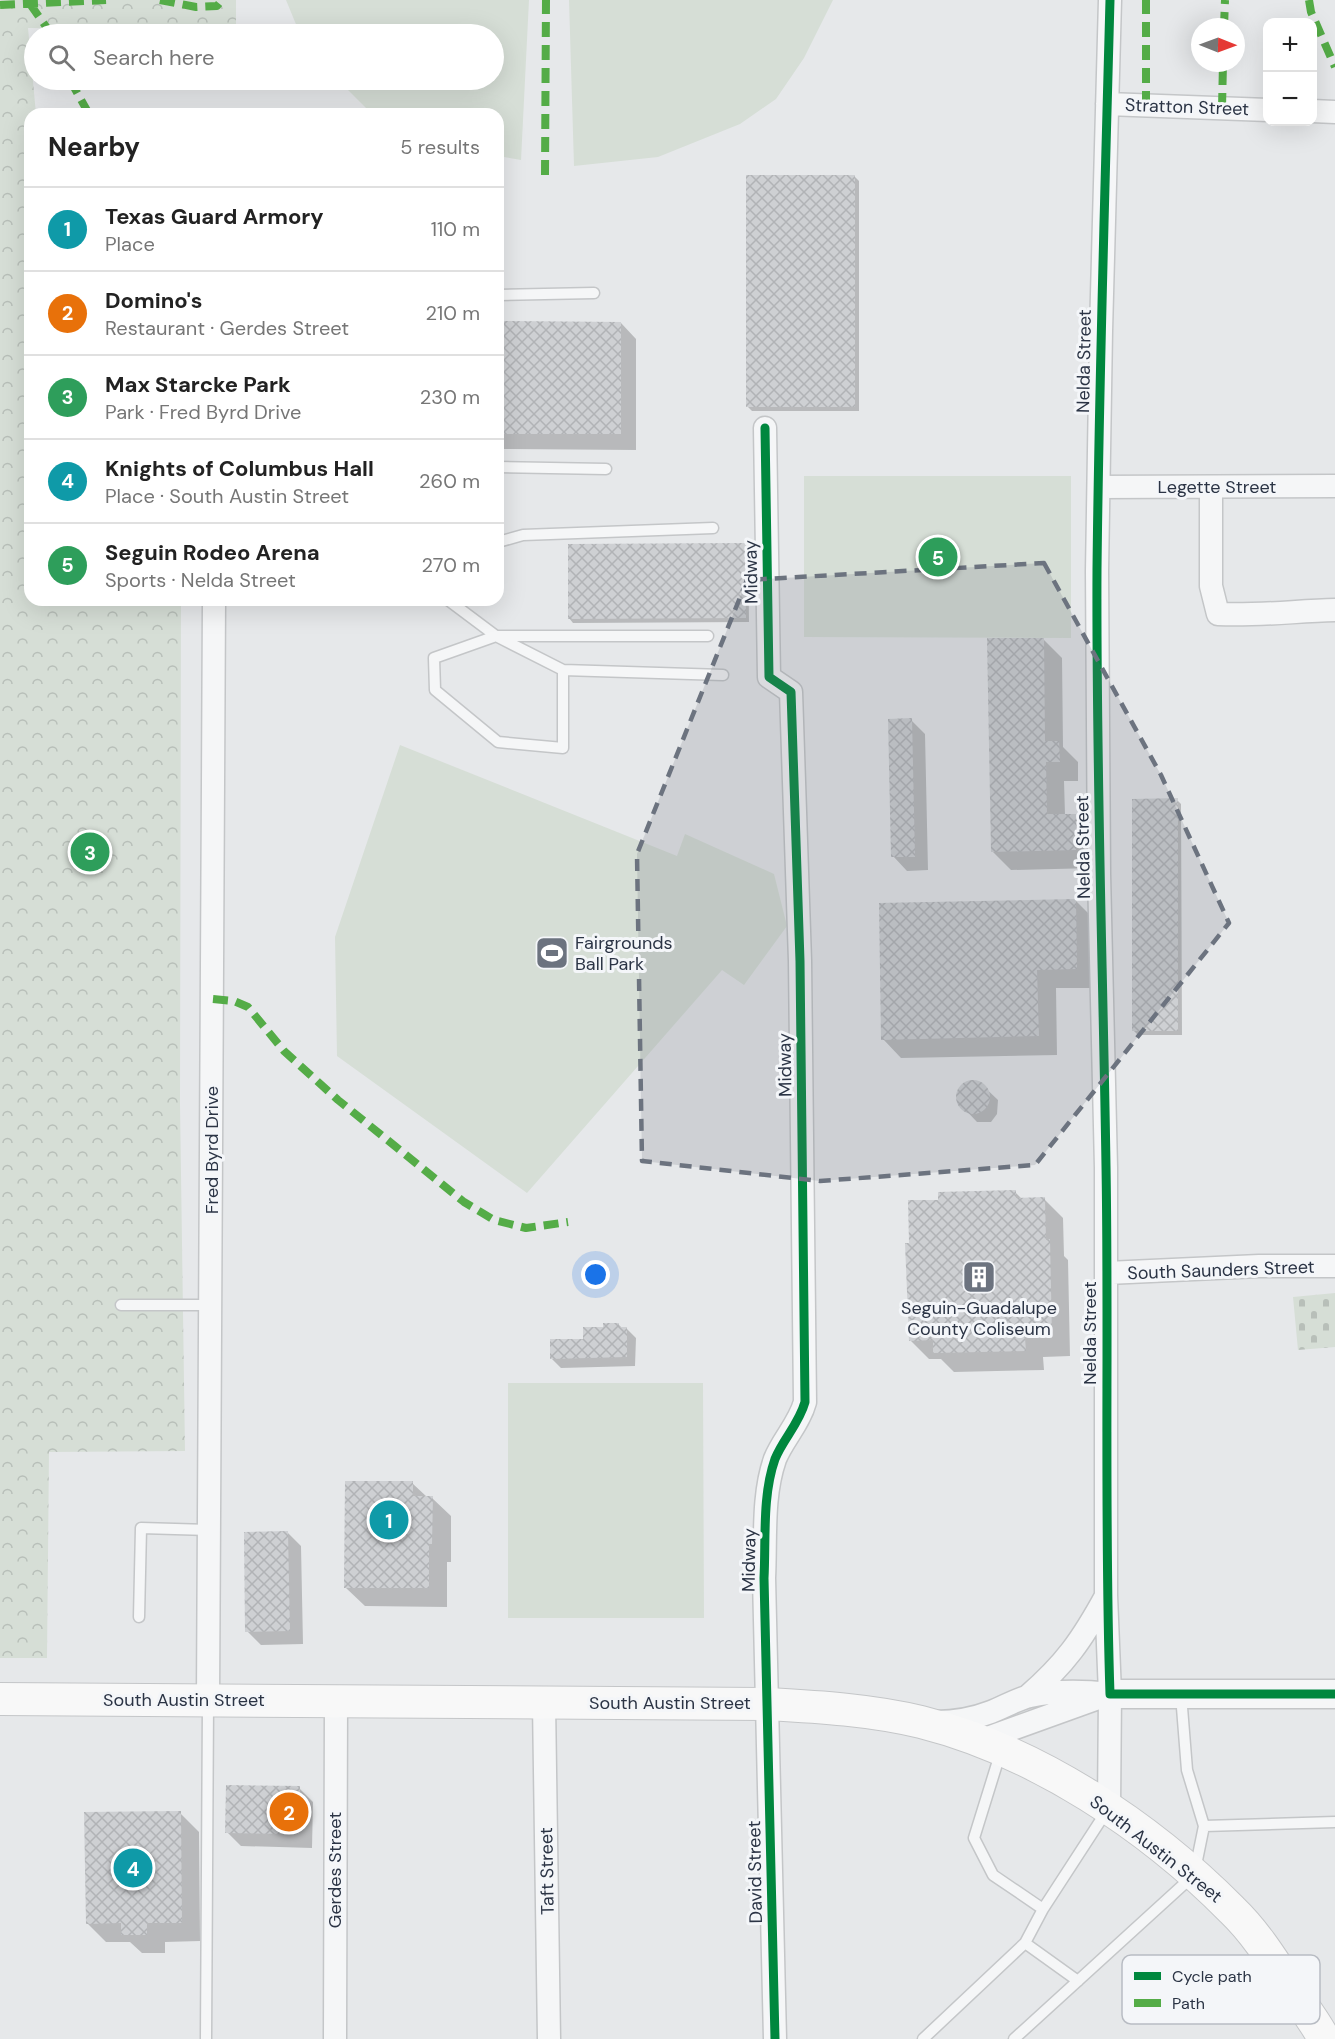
<!DOCTYPE html>
<html lang="en">
<head>
<meta charset="utf-8">
<style>
  body { margin:0; font-family:"DM Sans",sans-serif; background:#f6f6f6; color:#222 }
  .controls { position:absolute; right:18px; top:18px; display:grid; overflow:hidden; border-radius:12px; box-shadow:0 6px 24px #0002 }
  .controls button { width:54px; height:54px; display:grid; place-items:center; padding:0; border:0; border-bottom:2px solid #e0e0e0; background:#fff; color:#222; font:30px sans-serif }
  .compass { position:absolute; left:1191px; top:18px; width:54px; height:54px; border-radius:50%; background:#fff; box-shadow:0 6px 24px #0002; rotate:91deg }
  .you { position:absolute; left:596px; top:1275px; width:21px; height:21px; margin:-15px; border:4px solid #fff; border-radius:50%; background:#1a73e8; box-shadow:0 0 0 9px #1a73e833 }
  .badge { display:grid; place-items:center; width:39px; height:39px; border-radius:50%; background:#6c737f; color:#fff; font-size:20px; font-weight:700 }
  .pin { position:absolute; translate:-50% -50%; border:3px solid #fff; box-shadow:0 2px 6px #0006 }
  .list { margin:0; padding:0; list-style:none }
  h2 { display:flex; justify-content:space-between; align-items:center; height:78px; margin:0; padding:0 24px; font-size:26px }
  h2 small { font-size:20px; font-weight:400; color:#767676 }
  .list li { display:grid; grid-template-columns:39px 1fr auto; gap:18px; align-items:center; box-sizing:border-box; height:84px; padding:0 24px; border-top:2px solid #e0e0e0 }
  .list b { display:block; font-size:22px; white-space:nowrap }
  .list p { margin:0; font-size:20px; white-space:nowrap; color:#767676 }
  .list em { font-size:20px; font-style:normal; color:#767676 }
  .icon { flex:none; width:33px; height:33px; fill:none; stroke:currentColor; stroke-width:2; stroke-linecap:round; stroke-linejoin:round }
  .map { position:relative; flex:none; width:1335px; height:2039px; overflow:hidden }
  .search { position:absolute; background:#fff; box-shadow:0 6px 24px #0002; left:24px; top:24px; width:480px; height:66px; display:flex; align-items:center; gap:15px; box-sizing:border-box; padding:0 21px; border-radius:33px; color:#767676; font-size:22px }
  .panel { position:absolute; background:#fff; box-shadow:0 6px 24px #0002; left:24px; top:108px; width:480px; height:498px; border-radius:18px }
  .map>svg:first-child { display:block }
</style>
</head>
<body>
<div class="map">
<svg width="1335" height="2039" viewBox="0 0 1335 2039">
  <defs>
    <pattern id="forest-crowns" width="20" height="18" patternUnits="userSpaceOnUse" patternTransform="scale(1.5)"><rect width="20" height="18" fill="#d6ded6"/><path d="M2 6a3 3 0 1 1 6 0M12 15a3 3 0 1 1 6 0" fill="none" stroke="#b8bfb9"/></pattern>
    <pattern id="cemetery-stones" width="16" height="16" patternUnits="userSpaceOnUse" patternTransform="scale(1.5)"><rect width="16" height="16" fill="#d6ded6"/><path d="M2 7V4a2 2 0 0 1 4 0v3zM10 15v-3a2 2 0 0 1 4 0v3z" fill="#b8bfb9"/></pattern>
    <pattern id="building-cross-hatch" width="8" height="8" patternUnits="userSpaceOnUse" patternTransform="scale(1.5)"><rect width="8" height="8" fill="#ced0d3"/><path d="M0 0l8 8M0 8l8-8" fill="none" stroke="#b1b3b6"/></pattern>
  </defs>
  <rect width="100%" height="100%" fill="#e6e8ea"/>
  <path fill="url(#forest-crowns)" d="M0,0H236V30L28,28L36,114H30V600H181L180,1104L185,1451L49,1452L47,1658H0Z"/>
  <path fill="url(#cemetery-stones)" d="M1335,1293V1347L1298,1350L1293,1297Z"/>
  <path fill="#d6ded6" d="M286,0H529L521,160L498,156V114H377L366,108L338,80H494V34H300Z
    M569,0H833L804,58L776,99L740,124L658,157L574,166Z
    M804,476H1071V638L804,637Z
    M400,745L677,856L685,834L774,874L787,926L744,985L722,970L527,1193L337,1056L335,937Z
    M508,1383H703L704,1618H508Z"/>
  <path fill="#0003" d="M855,177L859,181V411H752L748,407Z
    M498,323H621L636,339V450L500,449L498,447Z
    M744,544L748,548L749,622L573,623L569,618Z
    M1043,639L1062,658L1063,747L1078,762V781H1064L1065,815H1075L1094,834V868L1011,870L992,851Z
    M911,720L925,734L928,870L907,871L893,856Z
    M1177,800L1181,804L1182,1035H1138L1133,1030Z
    M1075,900L1094,919L1095,988H1056L1057,1055L901,1058L883,1039Z
    M978,1081L998,1100L997,1114L991,1122H977L958,1102V1092L966,1082Z
    M1015,1192L1022,1199H1044L1063,1218L1064,1256L1068,1260L1070,1356L1043,1357L1044,1370L954,1372L941,1359H929L910,1340L911,1244L939,1201Z
    M619,1325L623,1329H627L636,1338L635,1366L561,1368L552,1359L605,1329Z
    M412,1483L427,1497L432,1498L451,1516V1562H447V1607L365,1606L346,1588Z
    M287,1532L301,1546L303,1644L261,1645L247,1631Z
    M299,1788L313,1802L312,1848L241,1846L227,1832Z
    M180,1813L199,1832L200,1941L165,1942V1953H142L130,1942H106L88,1924Z"/>
  <path fill="url(#building-cross-hatch)" d="M746,175H855V407H746Z
    M498,321L621,322V434H498Z
    M745,543L746,618L568,619V544Z
    M987,638H1044L1045,741H1059L1060,762H1046L1047,814H1076V850L991,852Z
    M912,718L915,857H891L888,719Z
    M1178,798V1031H1132V799Z
    M1076,899L1077,969L1037,970L1039,1036L881,1040L879,903Z
    M956 1097a17 17 0 1 1 34 0a17 17 0 1 1-34 0Z
    M1016,1190V1198L1045,1197L1046,1240L1050,1239L1052,1338H1025L1026,1351L933,1353V1340L909,1341L905,1243H909L908,1200H938V1192Z
    M603,1323H619V1327H627V1357L550,1359V1339H583V1327H603Z
    M345,1481H413V1496H433L432,1544H429V1588H344Z
    M288,1531L290,1631L245,1632L244,1532Z
    M226,1785L300,1786L299,1834L225,1833Z
    M181,1811L182,1923H147V1935H121V1923L86,1924L84,1812Z"/>
  <g fill="none" stroke-linecap="round" stroke-linejoin="round">
    <g stroke="#c4c6c8" stroke-width="13">
      <path id="service" d="M498,295L594,293
        M498,467L606,469
        M498,542L523,535L713,528
        M448,600L496,636H708
        M496,636L563,670V748L498,742L435,690L434,658Z
        M563,670L723,675
        M121,1305H210
        M139,1617L141,1528L209,1530
        M1181,1695L1187,1770L1204,1826L1335,1822
        M1001,1751L974,1838L993,1875L1043,1909L1106,1812
        M1025,1943L1078,1981
        M206,2039L208,1703
        M923,2039L1025,1943L1043,1909
        M1014,2039L1194,1875L1204,1826"/>
    </g>
    <g stroke="#c4c6c8" stroke-width="25">
      <path id="minor" d="M1107,104L1268,110
        M1312,111L1335,112
        M765,428L769,677L791,692L800,961L805,1402C799,1424 783,1439 775,1459C762,1496 766,1540 764,1578L775,2039
        M1099,487L1335,486
        M1211,488V586L1218,614C1257,616 1296,611 1335,610
        M1107,1273L1259,1266H1335
        M1028,1696C1065,1664 1082,1640 1106,1596
        M208,1700L214,600
        M544,1703L549,2039
        M936,1722C956,1722 973,1719 991,1712C1004,1707 1017,1699 1030,1696C1057,1690 1083,1691 1110,1694
        M979,1741L1104,1696
        M1109,1807L1110,1694L1106,1595V1168L1099,874L1097,571L1101,331L1110,0
        M335,2039L336,1701"/>
    </g>
    <g stroke="#c4c6c8" stroke-width="31">
      <path id="tertiary" d="M1110,1694H1335"/>
    </g>
    <g stroke="#c4c6c8" stroke-width="34">
      <path id="secondary" d="M0,1699L768,1704C820,1707 871,1710 921,1722C1036,1751 1149,1826 1232,1910C1257,1934 1275,1964 1294,1993C1304,2008 1316,2023 1324,2039"/>
    </g>
    <use href="#service" stroke="#f5f6f7" stroke-width="10"/>
    <use href="#minor" stroke="#f5f6f7" stroke-width="22"/>
    <use href="#tertiary" stroke="#f5f6f7" stroke-width="28"/>
    <use href="#secondary" stroke="#f8f8f8" stroke-width="32"/>
    <path stroke="#54ac47" stroke-width="8" stroke-dasharray="15 8" stroke-linecap="butt" d="M160,0L196,7L217,6L222,0
      M1309,0L1311,12L1335,67
      M30,4L47,28L48,34
      M0,5L106,0
      M1224,27L1225,0
      M70,80L89,114
      M1146,106V0
      M1222,108L1223,63
      M545,175L546,0
      M213,999L234,1001L248,1007L284,1051L338,1100L464,1202L494,1220L526,1228L568,1222"/>
    <g stroke="#f4f6f9" stroke-width="13">
      <path id="cycleway" d="M1110,0C1105,190 1099,380 1097,570C1096,769 1103,968 1106,1166C1109,1342 1104,1518 1110,1694H1335
        M765,428L769,677L791,692L800,961L805,1402C799,1424 783,1439 775,1459C762,1496 766,1540 764,1578L775,2039"/>
    </g>
    <use href="#cycleway" stroke="#00873e" stroke-width="9"/>
  </g>
  <path fill="#6c737f" fill-opacity="0.2" stroke="#6c737f" stroke-width="4.5" stroke-dasharray="12 8" stroke-linejoin="round" d="M1044,563L1161,775L1229,923L1035,1165L820,1181L642,1161L637,854L747,580Z"/>
  <defs>
    <g id="stadium-square" transform="scale(1.725)"><rect x="-9" y="-9" width="18" height="18" rx="4" fill="#6c737f" stroke="#f4f6f9"/><path d="M0-5a6.5 5 0 1 0 0 10a6.5 5 0 1 0 0-10ZM-3.5-1.8h7v3.6h-7Z" fill="#fff"/></g>
    <g id="building-square" transform="scale(1.725)"><rect x="-9" y="-9" width="18" height="18" rx="4" fill="#6c737f" stroke="#f4f6f9"/><path d="M-4-6H4V6H1V3H-1V6H-4ZM-2.5-4.3h1.7v1.8h-1.7ZM.8-4.3h1.7v1.8H.8ZM-2.5-1h1.7V.8h-1.7ZM.8-1h1.7V.8H.8Z" fill="#fff"/></g>
  </defs>
  <g fill-rule="evenodd">
    <use href="#stadium-square" x="552" y="953"/>
    <use href="#building-square" x="979" y="1277"/>
  </g>
  <g text-anchor="middle" stroke-width="6" stroke-linejoin="round" paint-order="stroke">
    <g font-size="18" fill="#2b3445" stroke="#f4f6f9">
      <text transform="translate(1187 107) rotate(2)" y="6">Stratton Street</text>
      <text transform="translate(1084 361) rotate(-89)" y="6">Nelda Street</text>
      <text x="1217" y="493">Legette Street</text>
      <text transform="translate(751 572) rotate(-91)" y="6">Midway</text>
      <text transform="translate(1083 847) rotate(-91)" y="6">Nelda Street</text>
      <text transform="translate(785 1065) rotate(-91)" y="6">Midway</text>
      <text transform="translate(212 1150) rotate(-90)" y="6">Fred Byrd Drive</text>
      <text transform="translate(1221 1270) rotate(-2)" y="6">South Saunders Street</text>
      <text transform="translate(1090 1333) rotate(-90)" y="6">Nelda Street</text>
      <text transform="translate(749 1560) rotate(-89)" y="6">Midway</text>
      <text x="184" y="1706">South Austin Street</text>
      <text x="670" y="1709">South Austin Street</text>
      <text transform="translate(1156 1849) rotate(38)" y="6">South Austin Street</text>
      <text transform="translate(335 1870) rotate(-90)" y="6">Gerdes Street</text>
      <text transform="translate(547 1871) rotate(-91)" y="6">Taft Street</text>
      <text transform="translate(755 1872) rotate(-91)" y="6">David Street</text>
    </g>
    <g font-size="18" fill="#2b3445" stroke="#f4f6f9" text-anchor="start">
      <text x="575" y="949">Fairgrounds<tspan x="575" dy="21">Ball Park</tspan></text>
      <text x="979" y="1314" text-anchor="middle">Seguin-Guadalupe<tspan x="979" dy="21">County Coliseum</tspan></text>
    </g>
  </g>
  <rect x="1122" y="1955" width="198" height="69" rx="9" fill="#f4f6f9" stroke="#b8bcc3" stroke-width="1.5"/>
  <rect x="1134" y="1972" width="27" height="8" fill="#00873e"/>
  <rect x="1134" y="1999" width="27" height="8" fill="#54ac47"/>
  <g font-size="16" fill="#2b3445">
    <text x="1172" y="1982">Cycle path</text>
    <text x="1172" y="2009">Path</text>
  </g>
</svg>
<div class="controls">
<button>+</button>
<button>−</button>
</div>
<svg class="compass" viewBox="-18 -18 36 36"><path d="M0-13l5 13h-10z" fill="#e53935"/><path d="M0 13l5-13h-10z" fill="#767676"/></svg>
<div class="you"></div>
<div class="pin badge" style="left:389px;top:1520px;background:#0f9aa8">1</div>
<div class="pin badge" style="left:289px;top:1812px;background:#e8710a">2</div>
<div class="pin badge" style="left:90px;top:852px;background:#2e9e5b">3</div>
<div class="pin badge" style="left:133px;top:1868px;background:#0f9aa8">4</div>
<div class="pin badge" style="left:938px;top:557px;background:#2e9e5b">5</div>
<div class="search"><svg class="icon" aria-label="search" viewBox="0 0 24 24"><circle cx="10" cy="10" r="6"/><path d="M15 15l6 6"/></svg>Search here</div>
<section class="panel">
<h2>Nearby<small>5 results</small></h2>
<ul class="list">
<li><span class="badge" style="background:#0f9aa8">1</span><div><b>Texas Guard Armory</b><p>Place</p></div><em>110 m</em></li>
<li><span class="badge" style="background:#e8710a">2</span><div><b>Domino's</b><p>Restaurant · Gerdes Street</p></div><em>210 m</em></li>
<li><span class="badge" style="background:#2e9e5b">3</span><div><b>Max Starcke Park</b><p>Park · Fred Byrd Drive</p></div><em>230 m</em></li>
<li><span class="badge" style="background:#0f9aa8">4</span><div><b>Knights of Columbus Hall</b><p>Place · South Austin Street</p></div><em>260 m</em></li>
<li><span class="badge" style="background:#2e9e5b">5</span><div><b>Seguin Rodeo Arena</b><p>Sports · Nelda Street</p></div><em>270 m</em></li>
</ul>
</section>
</div>
</body>
</html>
